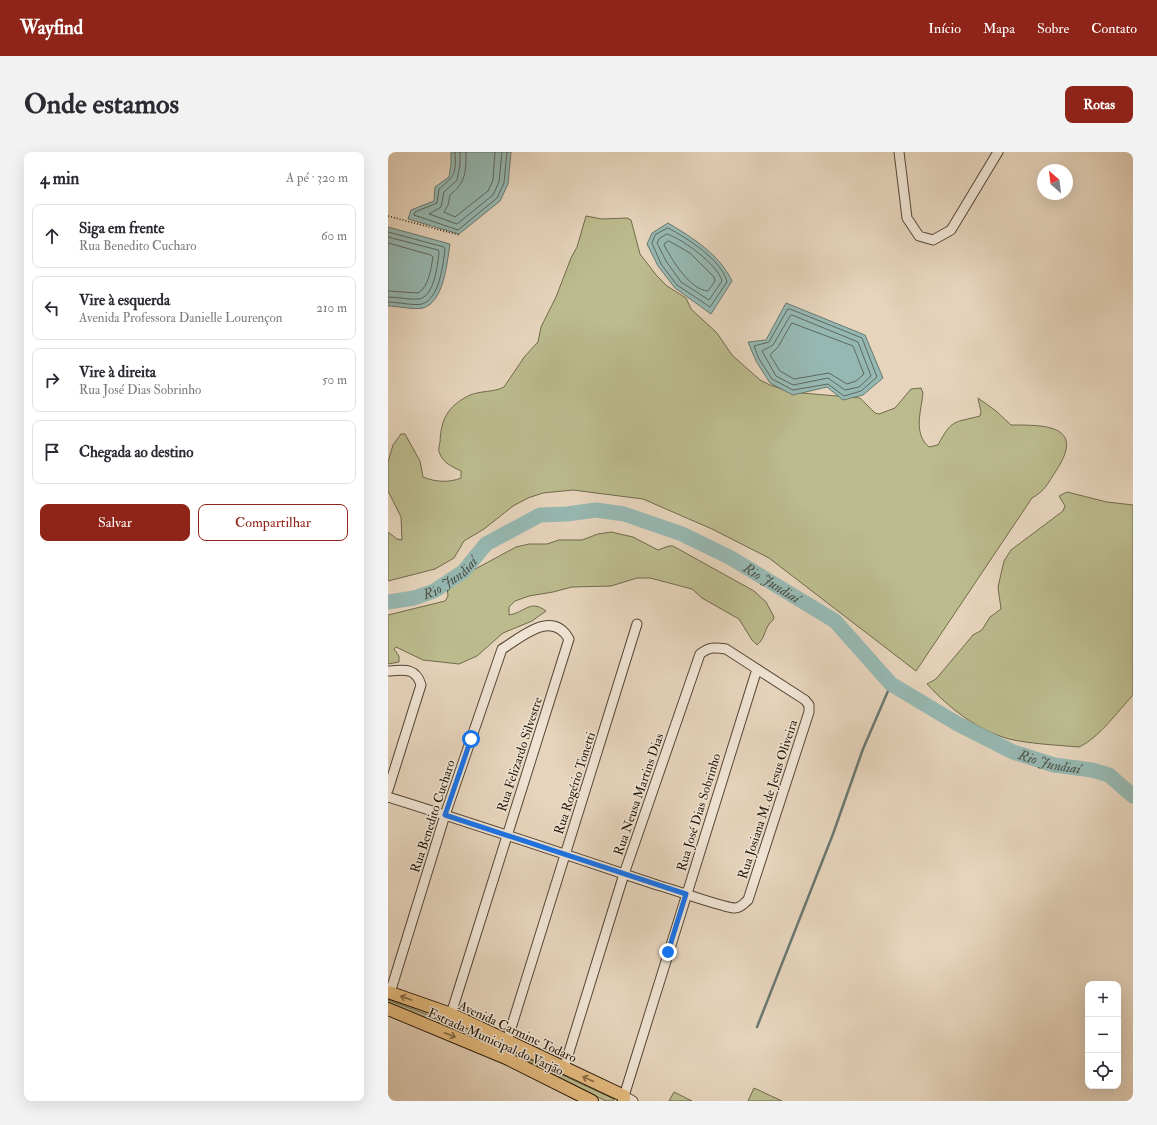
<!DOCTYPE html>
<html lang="pt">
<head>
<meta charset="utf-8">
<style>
  body { margin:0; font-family:"IM FELL Double Pica",serif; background:#f2f2f3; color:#2b2b33 }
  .controls { position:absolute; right:12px; bottom:12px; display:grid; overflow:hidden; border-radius:8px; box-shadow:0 4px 16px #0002 }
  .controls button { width:36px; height:36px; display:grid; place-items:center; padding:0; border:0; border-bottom:1px solid #e1e1e2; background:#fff; color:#2b2b33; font:20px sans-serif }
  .compass { position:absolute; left:649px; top:12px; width:36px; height:36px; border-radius:50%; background:#fff; box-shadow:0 4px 16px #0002; rotate:332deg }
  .stop { position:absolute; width:12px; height:12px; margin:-9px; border:3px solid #1a73e8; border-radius:50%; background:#fff }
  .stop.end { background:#1a73e8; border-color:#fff; box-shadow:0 1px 4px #0008 }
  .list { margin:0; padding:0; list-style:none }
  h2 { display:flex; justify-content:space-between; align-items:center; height:52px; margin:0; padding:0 16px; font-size:17px }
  h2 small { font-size:13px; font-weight:400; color:#7c7c81 }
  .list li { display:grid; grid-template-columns:26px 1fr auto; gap:12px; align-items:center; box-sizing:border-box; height:64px; margin:0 8px 8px; padding:0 8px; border:1px solid #e1e1e2; border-radius:8px }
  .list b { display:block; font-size:15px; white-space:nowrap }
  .list p { margin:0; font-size:13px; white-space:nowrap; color:#7c7c81 }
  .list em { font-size:13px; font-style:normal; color:#7c7c81 }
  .actions { display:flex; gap:8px; padding:12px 16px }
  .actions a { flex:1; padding:9px 0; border:1px solid #8f2418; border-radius:8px; text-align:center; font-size:14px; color:#8f2418 }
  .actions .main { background:#8f2418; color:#fff }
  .icon { flex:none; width:22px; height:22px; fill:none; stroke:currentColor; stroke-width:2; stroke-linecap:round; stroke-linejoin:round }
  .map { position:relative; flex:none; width:745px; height:949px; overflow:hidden; border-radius:8px }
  header { display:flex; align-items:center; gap:24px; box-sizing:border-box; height:56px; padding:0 20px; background:#8f2418; color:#fff }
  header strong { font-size:19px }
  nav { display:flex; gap:22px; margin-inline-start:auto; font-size:14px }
  .intro { display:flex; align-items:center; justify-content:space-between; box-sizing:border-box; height:96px; padding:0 24px }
  h1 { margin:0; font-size:28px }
  .button { padding:10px 18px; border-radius:8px; background:#8f2418; color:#fff; font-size:14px; font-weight:700 }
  main { display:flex; gap:24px; padding:0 24px }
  aside { flex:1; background:#fff; border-radius:8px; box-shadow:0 4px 16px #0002 }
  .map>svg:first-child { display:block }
</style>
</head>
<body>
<header>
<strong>Wayfind</strong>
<nav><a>Início</a><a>Mapa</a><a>Sobre</a><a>Contato</a></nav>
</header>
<div class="intro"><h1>Onde estamos</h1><a class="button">Rotas</a></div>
<main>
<aside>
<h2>4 min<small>A pé · 320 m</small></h2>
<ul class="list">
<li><svg class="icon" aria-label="ahead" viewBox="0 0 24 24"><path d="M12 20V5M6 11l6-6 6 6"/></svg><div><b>Siga em frente</b><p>Rua Benedito Cucharo</p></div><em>60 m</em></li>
<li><svg class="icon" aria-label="left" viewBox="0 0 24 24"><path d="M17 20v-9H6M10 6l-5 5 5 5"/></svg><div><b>Vire à esquerda</b><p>Avenida Professora Danielle Lourençon</p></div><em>210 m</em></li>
<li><svg class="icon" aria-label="right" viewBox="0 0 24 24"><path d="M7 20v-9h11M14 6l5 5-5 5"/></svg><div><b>Vire à direita</b><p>Rua José Dias Sobrinho</p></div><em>50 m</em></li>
<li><svg class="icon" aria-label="arrive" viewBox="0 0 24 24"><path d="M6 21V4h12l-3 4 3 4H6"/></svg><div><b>Chegada ao destino</b></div></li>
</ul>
<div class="actions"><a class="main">Salvar</a><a>Compartilhar</a></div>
</aside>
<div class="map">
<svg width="745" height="949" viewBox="0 0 745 949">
  <rect width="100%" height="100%" fill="#e6d4bc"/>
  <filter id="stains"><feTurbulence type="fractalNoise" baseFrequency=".005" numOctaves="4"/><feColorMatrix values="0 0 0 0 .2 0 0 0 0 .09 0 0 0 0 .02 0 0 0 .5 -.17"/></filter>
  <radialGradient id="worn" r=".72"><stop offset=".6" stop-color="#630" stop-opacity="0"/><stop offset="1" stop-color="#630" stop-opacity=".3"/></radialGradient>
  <path fill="#bbbb8d" stroke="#706a4c" d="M198,64L214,67L239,66L243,68L252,102L269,124L279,134L298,146L303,157L329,181L344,203L372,228L382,233L402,240L472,246L487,261L491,262L507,256L523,237L533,236L535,241C533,260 525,281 541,295L550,293C564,267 565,271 592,264L593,260L590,246L608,259L623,273C658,273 698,273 668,319C659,332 658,338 644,346L528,519L381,406L324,377L255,347L185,338L155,341L140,346L125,354L96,377L76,389L66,406L47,417L0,429V380L9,387L14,388L13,365L0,339V310L5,293L13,282H17L32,309L35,325C47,330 61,331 73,326V319C65,315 55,311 52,302C50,299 51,294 52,290C53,268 59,255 80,244C92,238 105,241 116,235L137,204L150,190L153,175L168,145L183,106L189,95Z
    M679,340L719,350L745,353V543C730,559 711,586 691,595C668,593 643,592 621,587C589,578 561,556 539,532L548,527L585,483L594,478L602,465L613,457L610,435L616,409L623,398L675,359L677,354L671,344Z
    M223,380L245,385L270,398L281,394H285L366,439L378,450L386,465L385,468C376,475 378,486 369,493L364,488L351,467L314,446L304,437L262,426H249L223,434L184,435L165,440L141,444L127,449L121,455V463C138,460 142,447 158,459L144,469L115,481L89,504L71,512L35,508L8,495L6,497L11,504V510L0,512V463L57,449L60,444L59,435L65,429L128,395L141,392H159L171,388H194L210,382Z
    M0,848L43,864L106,891L101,895L0,853Z
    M110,893L226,947L225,949H218L108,896Z
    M366,936L394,949H360Z
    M286,940L304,949H281Z"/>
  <path fill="#96b8b2" stroke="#69786f" d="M63,0H123L120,32L112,49L71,82L20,67L23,58L46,49L47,35L61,25L63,12Z
    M280,71C305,86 331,102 344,129L323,162L287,136L270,114L259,92L264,81Z
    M0,75L62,92C59,110 56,150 35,156C27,158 9,154 0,154Z
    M398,151L477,183L495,226L475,243L455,248L439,235L405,243L382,231L368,209L360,190L378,188Z"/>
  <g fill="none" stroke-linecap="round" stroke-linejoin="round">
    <path stroke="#5e685e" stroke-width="1" d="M67,0C68,22 67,24 51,37L49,51L27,60L26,63L70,78L109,46L116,31L119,0
      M72,0V13L69,28L56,40L53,55L41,62L69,72L105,43L111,30L114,0
      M78,0C78,20 78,30 62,43L60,53L56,60L67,65L100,39L105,28L107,0
      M280,76C299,86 334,108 339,130L322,155L289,133L273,112L264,91L267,83Z
      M0,80L56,95L57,97C55,112 52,146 34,152C27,154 9,150 0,150
      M279,82C295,87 330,113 334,129L321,148L293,130L278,109L269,91L271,87Z
      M0,85L50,98L51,100C50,112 46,145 31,147C22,148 10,145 0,145
      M281,89L302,101L326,125L327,129L320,139C302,138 284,108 276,93L277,91Z
      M0,91L43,103L45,105C43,116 41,135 30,141L0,139
      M402,157L474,186L489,225L473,239L456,244L440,232L405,238L384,227L371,207L366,194L381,190L399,158Z
      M404,163L470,190L483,224L471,235L457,238L440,226L405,233L388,224L374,199L385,193L402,164Z
      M404,171L465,194L476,222L468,229L459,232L441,221L406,227L392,219L382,203L390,195Z"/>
    <path stroke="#69786f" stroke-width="2.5" d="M369,875L445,682L475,597L503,532"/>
    <path stroke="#96b8b2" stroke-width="15" id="s1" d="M0,450L26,446L46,439L75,420L98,392L152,363L179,362L208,358L236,362L294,382L343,406L447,469L503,532L568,571L625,600L666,613L704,618L721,623L745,644"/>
    <g stroke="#554736" stroke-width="11">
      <path id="minor" d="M511,0L519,66L531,84L545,88L563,78L610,0
        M0,519C15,518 28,515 33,533L0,638
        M0,645C90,673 179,703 269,733C290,739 311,747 333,753C337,754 343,756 347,756C353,756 356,751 360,748L421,560V553L417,548L338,497C327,495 321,495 312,502L236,722L176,916
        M2,841L57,663L114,497C134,485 164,457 181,487L63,862
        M119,889L249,472
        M245,949L236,944L369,517"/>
    </g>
    <g stroke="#25180a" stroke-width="14">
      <path id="major" d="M0,840L63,862L236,944V949
        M0,857L118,906L204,949"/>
    </g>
    <path stroke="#25180a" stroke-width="1.5" stroke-dasharray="1 2" stroke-linecap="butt" d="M0,64L71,83"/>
    <use href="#minor" stroke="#efe3d3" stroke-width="9"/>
    <use href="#major" stroke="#e3ba7e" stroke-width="12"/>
  </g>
  <defs><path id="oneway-shaft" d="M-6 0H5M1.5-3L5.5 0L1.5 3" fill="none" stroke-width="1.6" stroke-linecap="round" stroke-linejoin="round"/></defs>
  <g stroke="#846944">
    <use href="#oneway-shaft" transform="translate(18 846) rotate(-161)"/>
    <use href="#oneway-shaft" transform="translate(62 883) rotate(22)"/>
    <use href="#oneway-shaft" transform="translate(200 927) rotate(-155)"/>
  </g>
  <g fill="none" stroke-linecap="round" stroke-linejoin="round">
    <path stroke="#1a73e8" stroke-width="5" d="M83,587L57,663L298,742L280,800"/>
  </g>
  <g text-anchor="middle" stroke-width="3" stroke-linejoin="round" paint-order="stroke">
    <g font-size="13" fill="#25180a" stroke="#efe3d3">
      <text transform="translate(131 602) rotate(-72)" y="5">Rua Felizardo Silvestre</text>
      <text transform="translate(186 631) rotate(-72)" y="5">Rua Rogério Tonetti</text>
      <text transform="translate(250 642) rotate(-71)" y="5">Rua Neusa Martins Dias</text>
      <text transform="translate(379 647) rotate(-72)" y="5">Rua Josiana M. de Jesus Oliveira</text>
      <text transform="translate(310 660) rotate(-73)" y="5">Rua José Dias Sobrinho</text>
      <text transform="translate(44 664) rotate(-72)" y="5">Rua Benedito Cucharo</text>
      <text transform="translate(130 879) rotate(25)" y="5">Avenida Carmine Todaro</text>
      <text transform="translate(108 889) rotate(24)" y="5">Estrada Municipal do Varjão</text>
    </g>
    <g font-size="14" font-style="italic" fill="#4d5045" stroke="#efe3d3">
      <text dy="5" stroke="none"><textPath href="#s1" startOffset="68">Rio Jundiaí</textPath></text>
      <text dy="5" stroke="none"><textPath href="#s1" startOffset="428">Rio Jundiaí</textPath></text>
      <text dy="5" stroke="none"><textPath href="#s1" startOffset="764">Rio Jundiaí</textPath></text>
    </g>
  </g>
  <rect width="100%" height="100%" filter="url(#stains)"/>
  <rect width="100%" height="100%" fill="url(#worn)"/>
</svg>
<div class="controls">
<button>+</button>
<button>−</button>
<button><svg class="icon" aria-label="locate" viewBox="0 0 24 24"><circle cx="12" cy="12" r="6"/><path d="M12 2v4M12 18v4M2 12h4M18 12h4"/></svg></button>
</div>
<svg class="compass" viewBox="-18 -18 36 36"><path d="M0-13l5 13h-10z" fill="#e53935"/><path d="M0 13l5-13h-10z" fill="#7c7c81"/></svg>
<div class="stop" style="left:83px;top:587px"></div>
<div class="stop end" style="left:280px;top:800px"></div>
</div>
</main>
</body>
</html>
